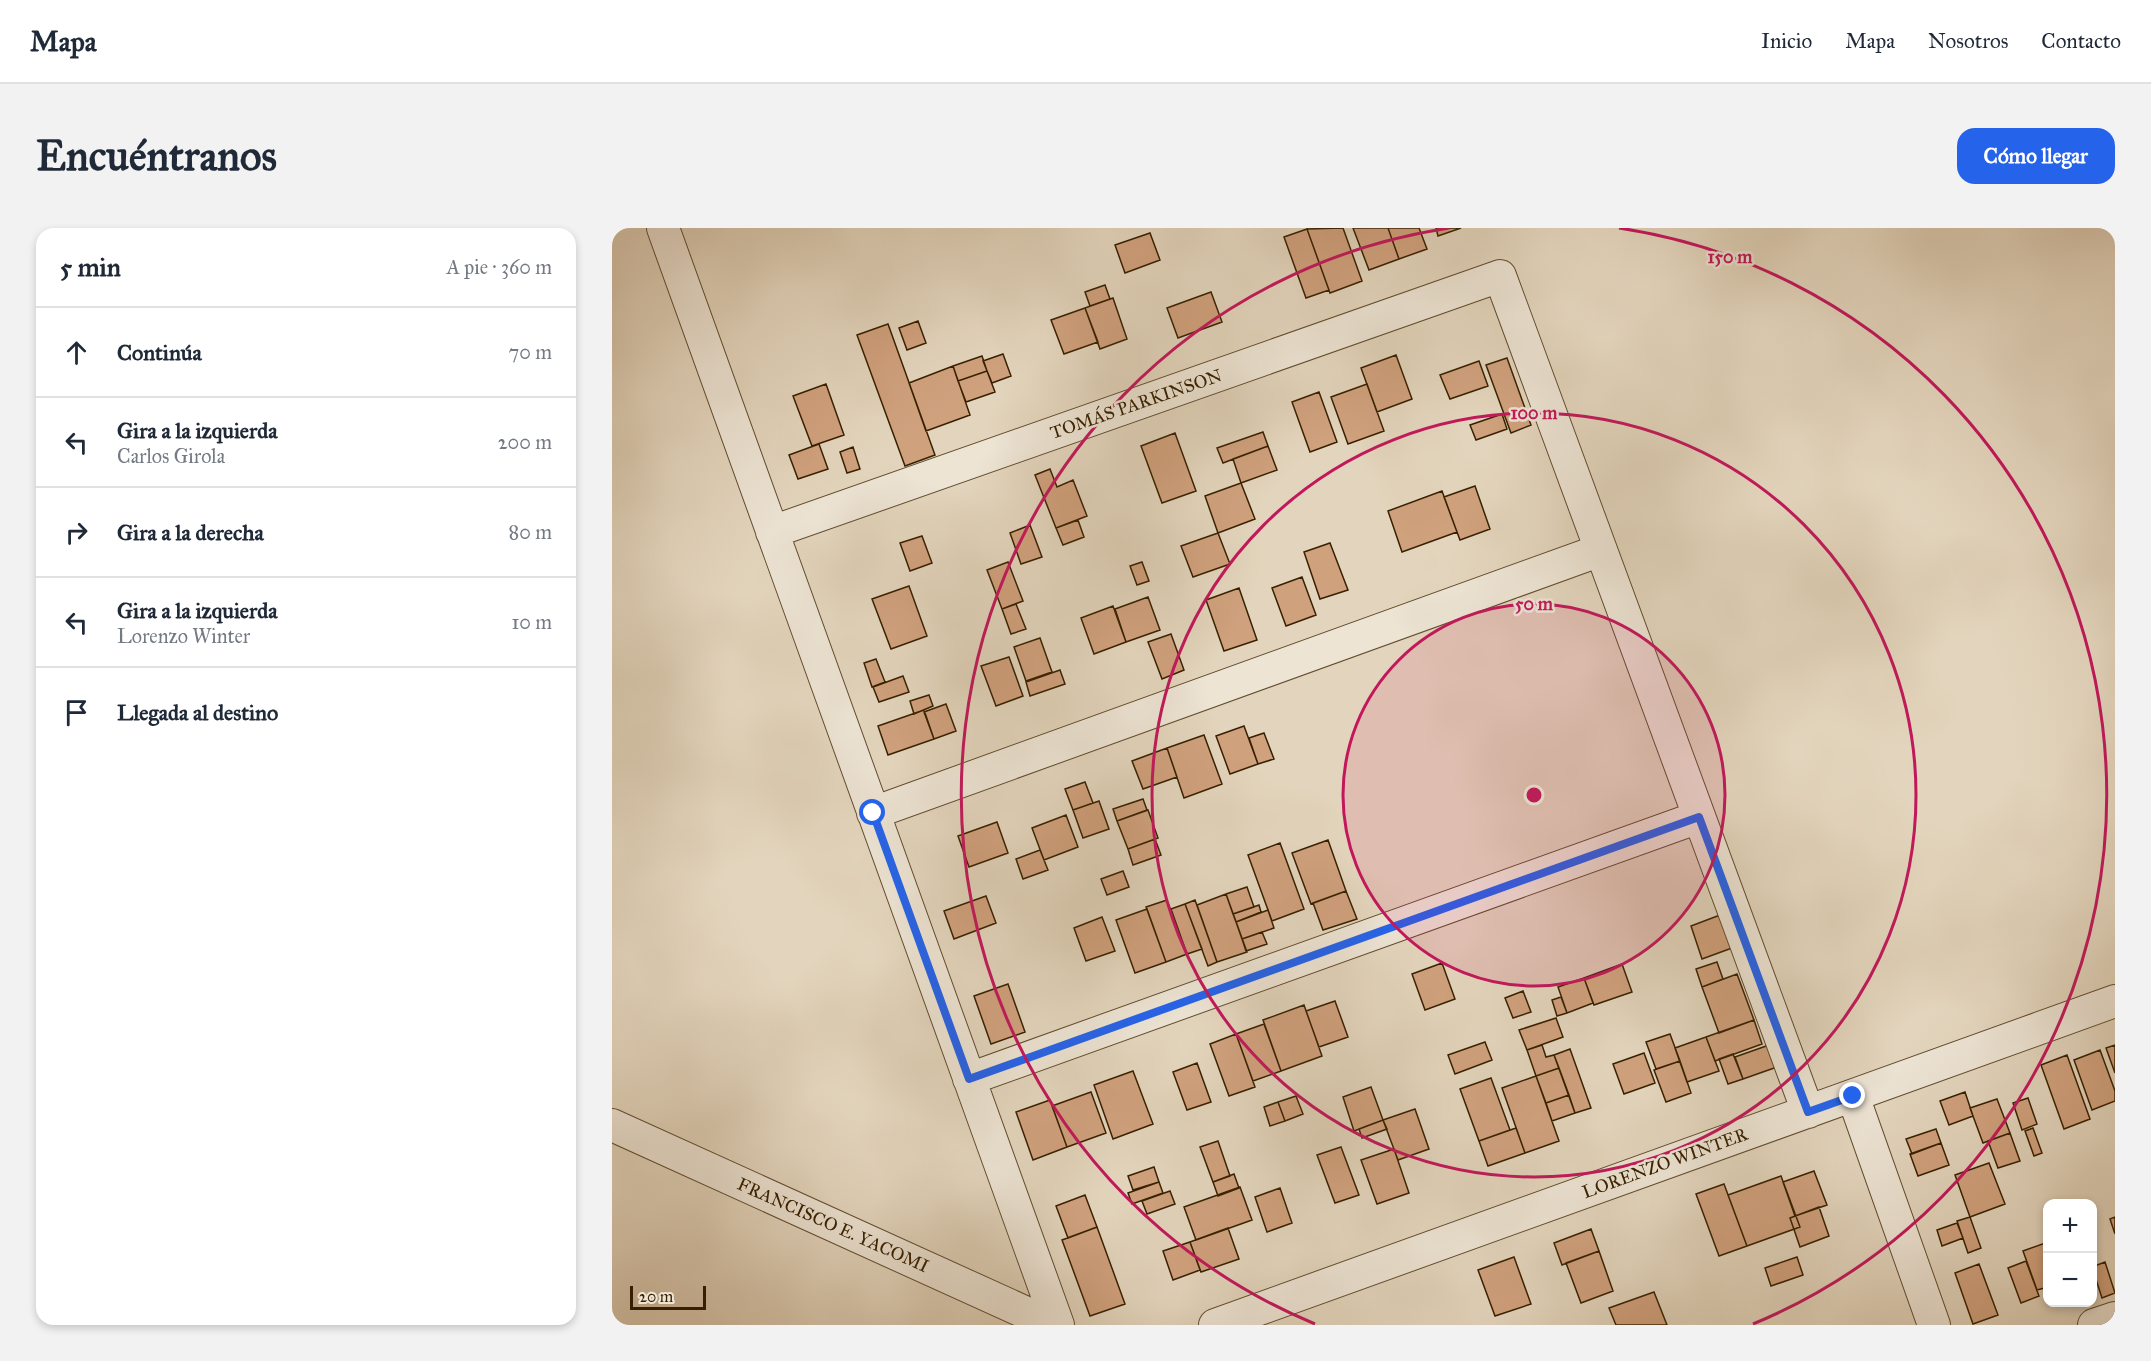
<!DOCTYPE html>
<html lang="es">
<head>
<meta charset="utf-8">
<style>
  body { margin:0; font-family:"IM FELL Great Primer",serif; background:#f2f2f3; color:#1f2937 }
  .controls { position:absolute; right:18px; bottom:18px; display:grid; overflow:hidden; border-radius:12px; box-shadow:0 3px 9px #0003 }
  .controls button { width:54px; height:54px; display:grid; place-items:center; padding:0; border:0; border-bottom:2px solid #e0e1e3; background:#fff; color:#1f2937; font:30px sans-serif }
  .scale { position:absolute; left:18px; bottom:15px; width:76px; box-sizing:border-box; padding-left:6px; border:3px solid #372000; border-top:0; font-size:16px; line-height:21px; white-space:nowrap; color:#372000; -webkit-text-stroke:4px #ede4d4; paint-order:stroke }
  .stop { position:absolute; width:18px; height:18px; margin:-14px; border:4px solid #2563eb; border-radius:50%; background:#fff }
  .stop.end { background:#2563eb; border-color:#fff; box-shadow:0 2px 6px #0008 }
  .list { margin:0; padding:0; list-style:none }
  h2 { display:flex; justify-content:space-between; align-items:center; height:78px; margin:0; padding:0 24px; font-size:26px }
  h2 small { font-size:20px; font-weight:400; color:#747a83 }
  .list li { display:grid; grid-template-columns:39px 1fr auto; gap:18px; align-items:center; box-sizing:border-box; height:90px; padding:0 24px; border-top:2px solid #e0e1e3 }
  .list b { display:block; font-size:22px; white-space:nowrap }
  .list p { margin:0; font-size:20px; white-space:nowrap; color:#747a83 }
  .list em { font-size:20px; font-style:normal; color:#747a83 }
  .icon { flex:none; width:33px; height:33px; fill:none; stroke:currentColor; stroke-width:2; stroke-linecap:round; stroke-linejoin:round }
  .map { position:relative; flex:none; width:1503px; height:1097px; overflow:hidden; border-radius:18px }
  header { display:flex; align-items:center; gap:36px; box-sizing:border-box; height:84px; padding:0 30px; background:#fff; border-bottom:2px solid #e0e1e3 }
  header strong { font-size:28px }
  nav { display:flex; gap:33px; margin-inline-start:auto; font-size:21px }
  .intro { display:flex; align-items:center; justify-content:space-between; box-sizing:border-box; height:144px; padding:0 36px }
  h1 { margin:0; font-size:42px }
  .button { padding:15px 27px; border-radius:18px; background:#2563eb; color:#fff; font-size:21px; font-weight:700 }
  main { display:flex; gap:36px; padding:0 36px }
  aside { flex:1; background:#fff; border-radius:18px; box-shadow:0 3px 9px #0003 }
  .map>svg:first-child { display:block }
</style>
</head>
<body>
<header>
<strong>Mapa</strong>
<nav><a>Inicio</a><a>Mapa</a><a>Nosotros</a><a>Contacto</a></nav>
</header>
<div class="intro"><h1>Encuéntranos</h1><a class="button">Cómo llegar</a></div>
<main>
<aside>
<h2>5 min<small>A pie · 360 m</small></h2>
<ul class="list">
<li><svg class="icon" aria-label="ahead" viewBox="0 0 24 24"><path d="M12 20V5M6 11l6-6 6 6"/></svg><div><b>Continúa</b></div><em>70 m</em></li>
<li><svg class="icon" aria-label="left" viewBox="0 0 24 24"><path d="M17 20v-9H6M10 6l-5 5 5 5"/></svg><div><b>Gira a la izquierda</b><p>Carlos Girola</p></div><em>200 m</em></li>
<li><svg class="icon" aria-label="right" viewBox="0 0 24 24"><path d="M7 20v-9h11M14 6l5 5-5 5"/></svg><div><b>Gira a la derecha</b></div><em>80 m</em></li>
<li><svg class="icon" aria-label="left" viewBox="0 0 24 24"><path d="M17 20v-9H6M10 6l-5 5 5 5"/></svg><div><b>Gira a la izquierda</b><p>Lorenzo Winter</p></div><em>10 m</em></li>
<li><svg class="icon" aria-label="arrive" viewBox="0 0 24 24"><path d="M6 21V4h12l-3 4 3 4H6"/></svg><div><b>Llegada al destino</b></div></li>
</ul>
</aside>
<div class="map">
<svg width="1503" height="1097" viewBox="0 0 1503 1097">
  <rect width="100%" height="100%" fill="#e3d5bd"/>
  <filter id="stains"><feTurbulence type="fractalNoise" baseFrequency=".00333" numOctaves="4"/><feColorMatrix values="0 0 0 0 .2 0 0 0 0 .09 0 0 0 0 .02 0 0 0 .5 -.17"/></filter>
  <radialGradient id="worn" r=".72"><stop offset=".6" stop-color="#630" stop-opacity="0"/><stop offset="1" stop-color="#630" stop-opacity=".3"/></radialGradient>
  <path fill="#d0a17d" stroke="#372000" stroke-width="1.5" d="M731,0L750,53L718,65L695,1Z
    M741,0H776L787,31L757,42Z
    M776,0H807L815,21L787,31Z
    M824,0H849L826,8Z
    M695,1L717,62L694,70L672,9Z
    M538,5L548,32L513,45L503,17Z
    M493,57L498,71L478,78L473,64Z
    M599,64L610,94L566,110L555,80Z
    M501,70L515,111L488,121L473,80Z
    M473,80L486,114L452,126L439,92Z
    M306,93L314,115L295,122L287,100Z
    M276,96L323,227L293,238L245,107Z
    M391,126L399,148L380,155L371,133Z
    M784,127L800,171L765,184L749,140Z
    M370,128L375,143L346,153L341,138Z
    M895,130L919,197L899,205L874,137Z
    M867,133L876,158L838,171L828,147Z
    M341,138L358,187L314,203L297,155Z
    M375,143L383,164L354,174L346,153Z
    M214,156L232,207L200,218L181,168Z
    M755,156L772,203L736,216L719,169Z
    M707,164L725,214L698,224L680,174Z
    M890,186L895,201L864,212L858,197Z
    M651,204L656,218L611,235L605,220Z
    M563,205L584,263L550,275L529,218Z
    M207,216L216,241L186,251L177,227Z
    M656,218L665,242L629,255L621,231Z
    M241,219L248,241L235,245L228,224Z
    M438,241L445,259L461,252L475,288L444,300L423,247Z
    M629,255L643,291L606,305L593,268Z
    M863,258L878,301L848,312L832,269Z
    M830,263L845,304L790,324L776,283Z
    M466,292L472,309L451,317L444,300Z
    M418,297L430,329L409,336L398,305Z
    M606,305L618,336L581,349L569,318Z
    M310,308L320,335L298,343L288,315Z
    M718,315L736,362L708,371L692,324Z
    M396,334L411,373L390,381L375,342Z
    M530,334L537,353L525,357L518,338Z
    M690,349L704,387L674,398L660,360Z
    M297,358L315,408L279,421L260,371Z
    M627,360L645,412L612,423L594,372Z
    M536,369L548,402L514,414L503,381Z
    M404,376L414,401L399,406L390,381Z
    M501,378L514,414L482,426L469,390Z
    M559,406L572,442L550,451L536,414Z
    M428,410L440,444L414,453L402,419Z
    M397,429L411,468L384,478L369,438Z
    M264,431L273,454L260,459L252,435Z
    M448,442L453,456L418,468L414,454Z
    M291,448L297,464L267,474L261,459Z
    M317,467L321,478L302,486L298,473Z
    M334,476L344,503L322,511L312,484Z
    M312,482L322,511L276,527L266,498Z
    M632,498L646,536L618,546L604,508Z
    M652,505L662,531L646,536L637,510Z
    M592,507L610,556L572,570L555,520Z
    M555,520L565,549L531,561L520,533Z
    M473,554L481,575L461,582L453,561Z
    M531,571L535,582L505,593L501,581Z
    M487,573L497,601L471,610L461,582Z
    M536,582L546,610L516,621L505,593Z
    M454,587L466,619L432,632L420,600Z
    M385,594L396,625L357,639L346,608Z
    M543,611L549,627L521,637L516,621Z
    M716,612L734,663L699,676L680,625Z
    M668,615L692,681L660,693L636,627Z
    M428,622L436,642L411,651L404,631Z
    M511,643L517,659L495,667L489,651Z
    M635,659L642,679L621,686L614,666Z
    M734,663L745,691L711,702L701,675Z
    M614,666L635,724L605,734L585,677Z
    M374,668L384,695L342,711L332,683Z
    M555,672L575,726L554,734L534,679Z
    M583,672L605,734L596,738L573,676Z
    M573,676L590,721L575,726L559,681Z
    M647,677L649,684L624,694L621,686Z
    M535,681L554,734L523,745L504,692Z
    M656,682L662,700L630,711L624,694Z
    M1108,687L1120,720L1090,731L1079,698Z
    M490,689L503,723L474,733L462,700Z
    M650,704L655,716L634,723L630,711Z
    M1105,734L1111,751L1090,759L1084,741Z
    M830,735L843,771L813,782L800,746Z
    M1010,736L1020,764L982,777L972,750Z
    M1125,746L1142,792L1107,805L1090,759Z
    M972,750L981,775L955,785L946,759Z
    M396,756L413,804L379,816L362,768Z
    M911,763L919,784L901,790L893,770Z
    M949,769L955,785L945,788L940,772Z
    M723,773L736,809L707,819L694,783Z
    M692,777L710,828L669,843L651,792Z
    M944,790L951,809L915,822L907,802Z
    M1142,792L1150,816L1103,833L1094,809Z
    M652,796L669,843L641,853L624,806Z
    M624,806L643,859L617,868L598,816Z
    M1058,806L1068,833L1044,841L1034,814Z
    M1094,809L1107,843L1075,854L1063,820Z
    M873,814L880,832L843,846L836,827Z
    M930,817L934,829L942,827L947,840L924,848L915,822Z
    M1157,817L1165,839L1131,851L1123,829Z
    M1503,817V845L1494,820Z
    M958,821L979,880L963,885L942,827Z
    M1488,822L1503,863V873L1480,882L1462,832Z
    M1032,825L1043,855L1012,866L1001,836Z
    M1121,826L1131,851L1116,856L1107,831Z
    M1455,827L1478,891L1452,901L1429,837Z
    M1068,833L1079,865L1054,874L1042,842Z
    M585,835L599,874L575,882L561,844Z
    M947,840L957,867L934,875L924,848Z
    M521,843L541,896L501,911L482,857Z
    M924,848L947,913L913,925L890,860Z
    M879,850L898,902L867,913L848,861Z
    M759,859L771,892L742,903L731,869Z
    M479,864L494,905L455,919L440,878Z
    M1353,864L1361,888L1337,897L1328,873Z
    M957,867L963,885L940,893L934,875Z
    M684,868L691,886L673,893L666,874Z
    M1416,870L1425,896L1410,902L1401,875Z
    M1385,871L1398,905L1371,915L1358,880Z
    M438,872L455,919L421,932L404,884Z
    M666,874L673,893L658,898L652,879Z
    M803,881L817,921L786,932L771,892Z
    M771,892L775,901L750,910L747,901Z
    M904,900L913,925L876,938L867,913Z
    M1421,900L1430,925L1422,928L1413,903Z
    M1324,901L1329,915L1300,926L1294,911Z
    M1398,905L1408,933L1386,940L1376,913Z
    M606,913L618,948L601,954L588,919Z
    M1329,915L1337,937L1306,948L1298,926Z
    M729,919L747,967L723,975L705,927Z
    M782,921L797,965L765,976L749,932Z
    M1377,935L1393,976L1358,989L1343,947Z
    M542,939L547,954L521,962L516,948Z
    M1202,943L1215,977L1183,988L1171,954Z
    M622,946L627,960L606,968L601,954Z
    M1169,948L1188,999L1135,1018L1116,967Z
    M547,954L551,965L520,976L516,965Z
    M1112,956L1135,1018L1107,1028L1084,966Z
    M628,959L640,992L584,1012L572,979Z
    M668,960L680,995L655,1004L643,969Z
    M558,963L563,976L535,986L530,973Z
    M473,967L485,999L456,1010L444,978Z
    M1207,979L1217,1008L1188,1019L1178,990Z
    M1358,989L1369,1020L1356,1025L1345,993Z
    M1503,989V1006L1498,991Z
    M1345,995L1351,1010L1330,1018L1325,1002Z
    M485,999L513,1076L478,1088L450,1012Z
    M616,1000L627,1031L589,1044L578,1014Z
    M979,1001L987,1023L950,1037L942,1015Z
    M578,1014L588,1042L561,1052L551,1023Z
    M1436,1014V1059L1425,1062L1411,1023Z
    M987,1023L1001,1063L969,1075L954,1035Z
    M902,1029L919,1076L883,1088L866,1042Z
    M1185,1029L1191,1047L1159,1058L1153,1040Z
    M1414,1033L1427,1068L1409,1075L1396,1040Z
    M1493,1034L1503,1065L1490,1070L1480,1039Z
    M1367,1036L1386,1087L1361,1096L1343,1045Z
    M1042,1064L1055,1097H1004L997,1080Z"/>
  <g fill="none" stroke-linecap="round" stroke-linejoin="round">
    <g stroke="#624d2f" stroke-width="34">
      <path id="minor" d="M51,0L446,1097
        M160,304L888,48L1196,884
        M261,585L989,322
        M357,851L1087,589
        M1241,868L1322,1097
        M0,897L441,1097
        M603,1097L1503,773
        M1482,1097L1503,1090"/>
    </g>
    <use href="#minor" stroke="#ede4d4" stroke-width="32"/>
  </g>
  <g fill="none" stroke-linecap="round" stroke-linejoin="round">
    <path stroke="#2563eb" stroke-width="8" d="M261,585L357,851L1087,589L1196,884L1241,868"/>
  </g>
  <circle cx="922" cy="567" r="191" fill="#c2185b" fill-opacity=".12"/>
  <g fill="none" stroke="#c2185b" stroke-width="3">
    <circle cx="922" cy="567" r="191"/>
    <circle cx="922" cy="567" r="382"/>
    <path d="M703 1096A573 573 0 0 1 837 0M1007 0A573 573 0 0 1 1141 1096"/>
  </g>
  <g text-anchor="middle" stroke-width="5" stroke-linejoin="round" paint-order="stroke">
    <g font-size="18" fill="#372000" stroke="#ede4d4">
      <text transform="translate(524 176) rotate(-19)" y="6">TOMÁS PARKINSON</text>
      <text transform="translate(1053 935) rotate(-20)" y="6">LORENZO WINTER</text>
      <text transform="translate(221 997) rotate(24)" y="6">FRANCISCO E. YACOMI</text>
    </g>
  </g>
  <circle cx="922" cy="567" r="9" fill="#c2185b" stroke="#ede4d4" stroke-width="3"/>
  <g font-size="18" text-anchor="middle" font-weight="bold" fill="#c2185b" stroke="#ede4d4" stroke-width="5" stroke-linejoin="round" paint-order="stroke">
    <text x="1118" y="35">150 m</text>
    <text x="922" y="191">100 m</text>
    <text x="922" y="382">50 m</text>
  </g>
  <rect width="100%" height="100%" filter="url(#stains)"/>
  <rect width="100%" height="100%" fill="url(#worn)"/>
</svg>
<div class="controls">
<button>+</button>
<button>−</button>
</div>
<div class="scale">20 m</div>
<div class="stop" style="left:261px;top:585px"></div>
<div class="stop end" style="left:1241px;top:868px"></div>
</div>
</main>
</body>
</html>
